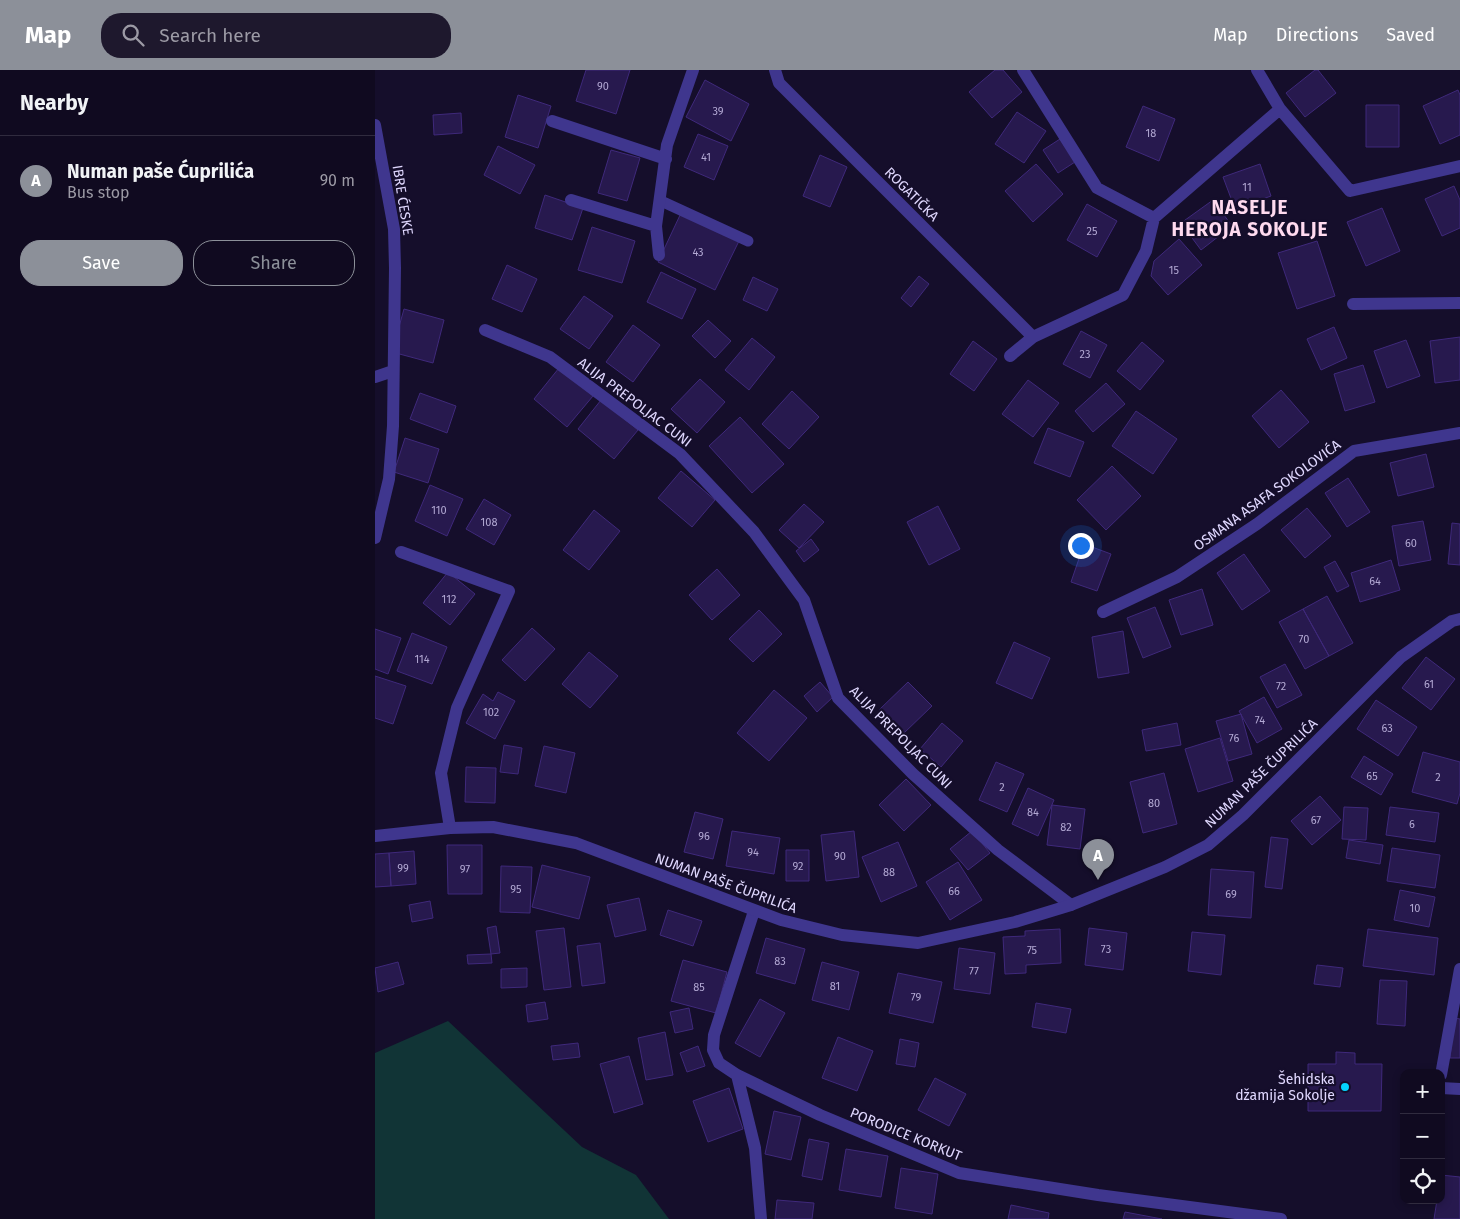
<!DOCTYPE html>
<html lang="en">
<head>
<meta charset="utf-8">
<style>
  body { margin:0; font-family:"Fira Sans",sans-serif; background:#1e182d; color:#f1f3f6 }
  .controls { position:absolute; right:15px; bottom:15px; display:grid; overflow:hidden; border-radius:10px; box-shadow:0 2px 8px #0003 }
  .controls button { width:45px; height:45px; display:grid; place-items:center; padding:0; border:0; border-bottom:1px solid #302b3e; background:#100a20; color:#f1f3f6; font:25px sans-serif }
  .you { position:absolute; left:705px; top:475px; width:18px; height:18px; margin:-12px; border:4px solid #fff; border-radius:50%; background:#1a73e8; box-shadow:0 0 0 8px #1a73e833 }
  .badge { display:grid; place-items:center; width:32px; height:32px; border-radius:50%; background:#8c9099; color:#fff; font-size:16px; font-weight:700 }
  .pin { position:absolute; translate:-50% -41px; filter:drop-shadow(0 1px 2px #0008) }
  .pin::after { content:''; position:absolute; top:26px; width:18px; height:15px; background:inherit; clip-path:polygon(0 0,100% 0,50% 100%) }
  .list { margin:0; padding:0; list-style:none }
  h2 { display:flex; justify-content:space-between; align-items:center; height:65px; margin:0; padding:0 20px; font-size:21px }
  h2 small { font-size:16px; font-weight:400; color:#9c9aa5 }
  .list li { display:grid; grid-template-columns:32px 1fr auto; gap:15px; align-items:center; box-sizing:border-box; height:90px; padding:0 20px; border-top:1px solid #302b3e }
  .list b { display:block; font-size:19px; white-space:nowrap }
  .list p { margin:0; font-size:16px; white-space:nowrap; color:#9c9aa5 }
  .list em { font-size:16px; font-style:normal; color:#9c9aa5 }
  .actions { display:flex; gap:10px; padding:15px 20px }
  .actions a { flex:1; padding:11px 0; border:1px solid #8c9099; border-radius:20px; text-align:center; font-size:18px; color:#8c9099 }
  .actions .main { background:#8c9099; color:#fff }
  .icon { flex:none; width:28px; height:28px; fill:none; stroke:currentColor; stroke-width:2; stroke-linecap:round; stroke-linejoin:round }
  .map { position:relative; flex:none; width:1085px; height:1149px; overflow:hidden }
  header { display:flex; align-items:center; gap:30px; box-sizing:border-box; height:70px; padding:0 25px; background:#8c9099; color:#fff }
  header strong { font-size:24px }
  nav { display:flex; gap:28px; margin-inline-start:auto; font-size:18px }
  .search { width:350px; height:45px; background:#1e182d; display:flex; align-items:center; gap:12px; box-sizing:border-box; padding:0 18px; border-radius:20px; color:#9c9aa5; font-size:19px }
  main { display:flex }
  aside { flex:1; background:#100a20 }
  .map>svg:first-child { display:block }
</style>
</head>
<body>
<header>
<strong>Map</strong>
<div class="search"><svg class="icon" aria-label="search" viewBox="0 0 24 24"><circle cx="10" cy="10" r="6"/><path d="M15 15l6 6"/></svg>Search here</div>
<nav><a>Map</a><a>Directions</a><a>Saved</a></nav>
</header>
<main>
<aside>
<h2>Nearby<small></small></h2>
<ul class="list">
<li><span class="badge">A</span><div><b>Numan paše Ćuprilića</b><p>Bus stop</p></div><em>90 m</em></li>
</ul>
<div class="actions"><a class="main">Save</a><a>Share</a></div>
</aside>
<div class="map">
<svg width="1085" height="1149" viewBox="0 0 1085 1149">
  <rect width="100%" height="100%" fill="#150e2b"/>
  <path fill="#113436" d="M73,951L207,1077L261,1105L294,1149H0V983Z"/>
  <path fill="#27194e" stroke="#3f297b" d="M211,0H255L241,44L201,31Z
    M620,0H628L647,22L617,48L594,22Z
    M940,0H943L961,23L930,47L911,23Z
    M330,10L374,34L356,71L311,47Z
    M1083,20L1085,25V65L1065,74L1048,36Z
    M143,25L176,36L163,78L130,67Z
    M991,35H1024V77H991Z
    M768,36L800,49L784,91L751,77Z
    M642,42L671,61L649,93L620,74Z
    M86,43L87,63L59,65L58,45Z
    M323,64L353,76L339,110L309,97Z
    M685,69L700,92L683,103L668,80Z
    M123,76L160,95L145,124L109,105Z
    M236,80L265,88L252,131L223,123Z
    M445,85L472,97L455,137L428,126Z
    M661,94L688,124L658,152L630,121Z
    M885,94L896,126L860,139L848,107Z
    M1079,116L1085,130V158L1067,166L1050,129Z
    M170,125L208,138L197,170L160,158Z
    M838,130L857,156L826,180L806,153Z
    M712,134L742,151L722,187L692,170Z
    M1007,138L1025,181L991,196L972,152Z
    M306,143L364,171L340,220L283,192Z
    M217,157L260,171L247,213L203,200Z
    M804,169L827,195L793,225L776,206L779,191Z
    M942,171L960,226L922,239L903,183Z
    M132,195L162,209L147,242L117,229Z
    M286,202L321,219L307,249L272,232Z
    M544,206L554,214L536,237L526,228Z
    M378,207L403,219L392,241L368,230Z
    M209,226L238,246L214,279L185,259Z
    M29,239L69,250L58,293L17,282Z
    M333,250L356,271L340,288L317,266Z
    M258,255L285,275L258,312L231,292Z
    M959,257L972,288L946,300L932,269Z
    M706,261L732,275L715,308L688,294Z
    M1085,267V310L1060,313L1055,271Z
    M377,268L400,287L374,320L350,300Z
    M1031,270L1045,306L1012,318L999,281Z
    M598,271L622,289L599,321L575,304Z
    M767,272L789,291L765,320L742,301Z
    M988,295L1000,332L970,341L959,304Z
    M184,298L218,326L192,357L159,329Z
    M325,309L350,332L322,363L296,339Z
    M653,310L684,333L658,367L627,344Z
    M731,313L750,334L718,362L700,341Z
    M906,320L934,352L904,378L877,346Z
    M417,321L444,347L414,379L387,354Z
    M45,323L81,336L72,363L35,349Z
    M226,330L263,360L239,389L203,359Z
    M761,341L802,369L778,404L737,376Z
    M365,347L409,394L377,423L334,376Z
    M673,358L709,372L695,407L659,393Z
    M30,368L64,379L53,413L19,402Z
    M1051,384L1059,417L1023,426L1015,393Z
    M737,396L766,426L731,460L702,430Z
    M306,401L340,430L317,457L283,428Z
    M973,408L995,442L972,457L950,423Z
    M55,415L88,429L72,466L40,451Z
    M109,429L136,445L119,475L91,459Z
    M429,434L449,452L424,478L404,460Z
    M563,436L585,479L554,495L532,452Z
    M932,438L956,466L930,488L906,460Z
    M219,440L245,461L214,500L188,480Z
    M1048,451L1056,490L1024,496L1017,456Z
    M1077,453L1085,454V495L1073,494Z
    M436,469L444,480L429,492L421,481Z
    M709,474L736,484L722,521L696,512Z
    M869,484L895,521L867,540L842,503Z
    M1016,490L1025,520L985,532L976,503Z
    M960,491L974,516L962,522L949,497Z
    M342,499L365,525L337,550L314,525Z
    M73,502L100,524L75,555L48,533Z
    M827,519L838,555L806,565L794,530Z
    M952,526L978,573L954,586L928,539Z
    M780,537L796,577L768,588L752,548Z
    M928,539L954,586L930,599L904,552Z
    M384,540L407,564L378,592L354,569Z
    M157,558L180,579L150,611L127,590Z
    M0,559L26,568L13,604L0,599Z
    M748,561L754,603L723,608L717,567Z
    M37,563L72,577L57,614L22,601Z
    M639,572L675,588L657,629L621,613Z
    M214,582L243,606L215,638L187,614Z
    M1051,587L1080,609L1056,640L1027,618Z
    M910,594L927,625L902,638L885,607Z
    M0,606L31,616L18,654L0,648Z
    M445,612L458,627L442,642L429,626Z
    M533,612L557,636L528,664L504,640Z
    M399,620L432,648L394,691L362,663Z
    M123,622L140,631L120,669L91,653L108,624L118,631Z
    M889,627L907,659L882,673L864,641Z
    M1001,630L1042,657L1023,686L982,659Z
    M866,644L877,684L853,691L841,651Z
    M567,653L588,671L566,697L545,679Z
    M802,653L806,675L771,681L767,660Z
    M845,668L858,711L823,722L810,679Z
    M129,675L147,678L143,704L125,702Z
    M169,676L200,683L191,723L160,716Z
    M1048,682L1085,692V723L1082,734L1037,722Z
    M989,686L1018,704L1006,725L976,707Z
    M621,692L649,704L632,742L604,730Z
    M91,697L121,698L120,733L90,732Z
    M789,703L802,754L768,763L755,712Z
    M531,709L556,735L529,761L504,735Z
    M653,718L679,730L663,766L637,754Z
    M945,726L966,750L937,775L916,751Z
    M677,735L710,739L705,779L672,775Z
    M969,737L993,738L991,770L967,769Z
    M1015,737L1064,743L1060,772L1011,765Z
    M320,742L348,749L338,789L309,782Z
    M357,761L405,768L399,804L351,796Z
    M479,761L484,807L451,811L446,765Z
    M597,761L615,783L593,800L575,779Z
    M896,767L913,769L907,819L890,817Z
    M974,770L1008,775L1005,794L971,788Z
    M523,772L542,816L506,832L487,787Z
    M72,775H107V824H73Z
    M1017,778L1065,785L1060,818L1012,811Z
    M411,780H434V811H411Z
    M39,781L41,814L16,816L14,783Z
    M14,783L16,816L0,817V784Z
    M583,792L607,830L575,850L551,812Z
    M167,795L215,807L204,849L157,837Z
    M126,796L157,797L155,843L125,842Z
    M836,799L879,802L876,848L833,845Z
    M1025,820L1060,827L1054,857L1019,850Z
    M264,828L271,860L240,867L232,835Z
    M55,831L58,848L37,852L34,835Z
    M293,840L327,851L318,876L285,865Z
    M121,856L125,883L116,884L112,858Z
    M189,858L196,917L169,920L161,861Z
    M714,858L752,863L748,900L710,895Z
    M685,859L686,893L651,895V903L630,904L628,867L650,866V861Z
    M993,859L1063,868L1059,905L988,896Z
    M817,862L850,865L846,905L813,901Z
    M391,868L430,879L420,914L381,903Z
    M225,873L230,913L207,916L202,876Z
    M584,878L620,883L615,924L579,919Z
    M116,884L117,893L93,894L92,885Z
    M308,890L352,902L341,943L296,931Z
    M23,892L29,914L3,922L0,898Z
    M447,892L484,902L474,940L437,930Z
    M942,895L968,898L965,917L939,914Z
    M152,898V917L126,918V899Z
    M523,903L567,912L558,953L514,943Z
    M1005,910L1032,911L1030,956L1002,954Z
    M385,929L410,943L385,987L360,973Z
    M170,932L173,949L153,952L151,935Z
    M661,933L696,939L691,963L657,957Z
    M314,938L318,959L300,963L295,942Z
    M1079,948L1085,949V988H1075Z
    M290,962L298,1005L271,1010L263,968Z
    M463,967L498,981L482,1021L447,1008Z
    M525,969L544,973L540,997L521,994Z
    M203,973L205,987L178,990L176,976Z
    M323,976L330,996L312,1002L305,983Z
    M961,982L980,983V994H1007L1006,1041H933V994H961Z
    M254,986L268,1034L239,1043L225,994Z
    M560,1008L591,1024L574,1056L543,1040Z
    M354,1018L368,1059L333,1072L318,1031Z
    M399,1041L426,1047L416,1090L390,1084Z
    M434,1069L454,1073L447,1110L427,1106Z
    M471,1079L513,1086L506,1127L464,1120Z
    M526,1098L563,1104L557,1144L520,1138Z
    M1066,1105L1085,1107V1149H1059L1062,1130H1066Z
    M402,1130L439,1133L437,1149H400Z
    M636,1135L674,1143L673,1149H633Z
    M750,1142L787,1149H748Z"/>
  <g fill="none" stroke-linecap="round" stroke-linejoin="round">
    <path stroke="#3f368e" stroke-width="11" d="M286,131L373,171"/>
    <path stroke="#3f368e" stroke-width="12" d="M400,0L404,13L658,267
      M648,0L722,118L779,148
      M882,0L905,39L975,121L1085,96
      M177,51L291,89
      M0,55L19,159L20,198L18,356L14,409L0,468
      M196,130L281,156
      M284,185L281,156L292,75L318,0
      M978,234L1085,233
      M110,260L175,287L305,384L379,462L429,530L463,628L538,704L623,780L696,835
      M635,286L658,267L748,225L771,181L779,148L905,39
      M0,307L18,301
      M26,482L134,521L82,638L66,703L75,758
      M728,542L802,507L882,454L979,381L1085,363
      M379,841L339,965L338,980L344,993L362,1005L445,1045L584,1103L723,1125L906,1149
      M362,1005L380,1078L386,1149
      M1066,1005L1085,899
      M1066,1018L1085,1019"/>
    <path stroke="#3f368e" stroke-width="12" d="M0,766L75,758L118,757L201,773L406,850L467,865L543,873L640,852L696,835L790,797L833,775L868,745L1026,587L1077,551L1085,549"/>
  </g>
  <circle fill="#04d4ff" stroke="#150e2b" stroke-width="2" cx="970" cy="1017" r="5"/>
  <g text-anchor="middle" stroke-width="4.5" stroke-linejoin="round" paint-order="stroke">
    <g font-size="11" fill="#b2a8d3">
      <text x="228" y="20">90</text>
      <text x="343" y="45">39</text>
      <text x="776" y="67">18</text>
      <text x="331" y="91">41</text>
      <text x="872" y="121">11</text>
      <text x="717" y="165">25</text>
      <text x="323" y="186">43</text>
      <text x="799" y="204">15</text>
      <text x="710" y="288">23</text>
      <text x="64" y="444">110</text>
      <text x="114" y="456">108</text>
      <text x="1036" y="477">60</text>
      <text x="1000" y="515">64</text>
      <text x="74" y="533">112</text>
      <text x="929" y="573">70</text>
      <text x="47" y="593">114</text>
      <text x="1054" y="618">61</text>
      <text x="906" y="620">72</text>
      <text x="116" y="646">102</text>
      <text x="885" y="654">74</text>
      <text x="1012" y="662">63</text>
      <text x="859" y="672">76</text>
      <text x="997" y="710">65</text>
      <text x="1063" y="711">2</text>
      <text x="627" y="721">2</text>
      <text x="779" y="737">80</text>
      <text x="658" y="746">84</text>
      <text x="941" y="754">67</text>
      <text x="1037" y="758">6</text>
      <text x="691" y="761">82</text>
      <text x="329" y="770">96</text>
      <text x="378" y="786">94</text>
      <text x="465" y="790">90</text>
      <text x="423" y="800">92</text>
      <text x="28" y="802">99</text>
      <text x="90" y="803">97</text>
      <text x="514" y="806">88</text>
      <text x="141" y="823">95</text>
      <text x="579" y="825">66</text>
      <text x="856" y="828">69</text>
      <text x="1040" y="842">10</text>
      <text x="731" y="883">73</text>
      <text x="657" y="884">75</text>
      <text x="405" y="895">83</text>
      <text x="599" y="905">77</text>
      <text x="460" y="920">81</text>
      <text x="324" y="921">85</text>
      <text x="541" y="931">79</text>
    </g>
    <g font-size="14" fill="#e0d8ff" stroke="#150e2b">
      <text transform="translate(537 124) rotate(45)" y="5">ROGATIČKA</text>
      <text transform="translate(28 130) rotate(81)" y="5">IBRE ĆESKE</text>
      <text transform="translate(260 332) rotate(37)" y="5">ALIJA PREPOLJAC CUNI</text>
      <text transform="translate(892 425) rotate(-36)" y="5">OSMANA ASAFA SOKOLOVIĆA</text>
      <text transform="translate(526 667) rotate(45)" y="5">ALIJA PREPOLJAC CUNI</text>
      <text transform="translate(886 703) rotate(-44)" y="5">NUMAN PAŠE ČUPRILIĆA</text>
      <text transform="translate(351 813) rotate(20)" y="5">NUMAN PAŠE ČUPRILIĆA</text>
      <text transform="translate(531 1064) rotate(22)" y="5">PORODICE KORKUT</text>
    </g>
    <g font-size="14" fill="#e0d8ff" stroke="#150e2b" text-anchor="end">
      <text x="960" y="1014">Šehidska<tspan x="960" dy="16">džamija Sokolje</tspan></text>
    </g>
    <g font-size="19" font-weight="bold" letter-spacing="1" fill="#ffdaef" stroke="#150e2b">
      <text x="875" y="144">NASELJE<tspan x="875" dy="22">HEROJA SOKOLJE</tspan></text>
    </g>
  </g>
</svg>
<div class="controls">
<button>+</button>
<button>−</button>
<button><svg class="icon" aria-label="locate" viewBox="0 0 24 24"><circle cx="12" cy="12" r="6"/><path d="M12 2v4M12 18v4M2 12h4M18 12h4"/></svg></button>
</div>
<div class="you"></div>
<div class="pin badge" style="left:723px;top:810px">A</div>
</div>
</main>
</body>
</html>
